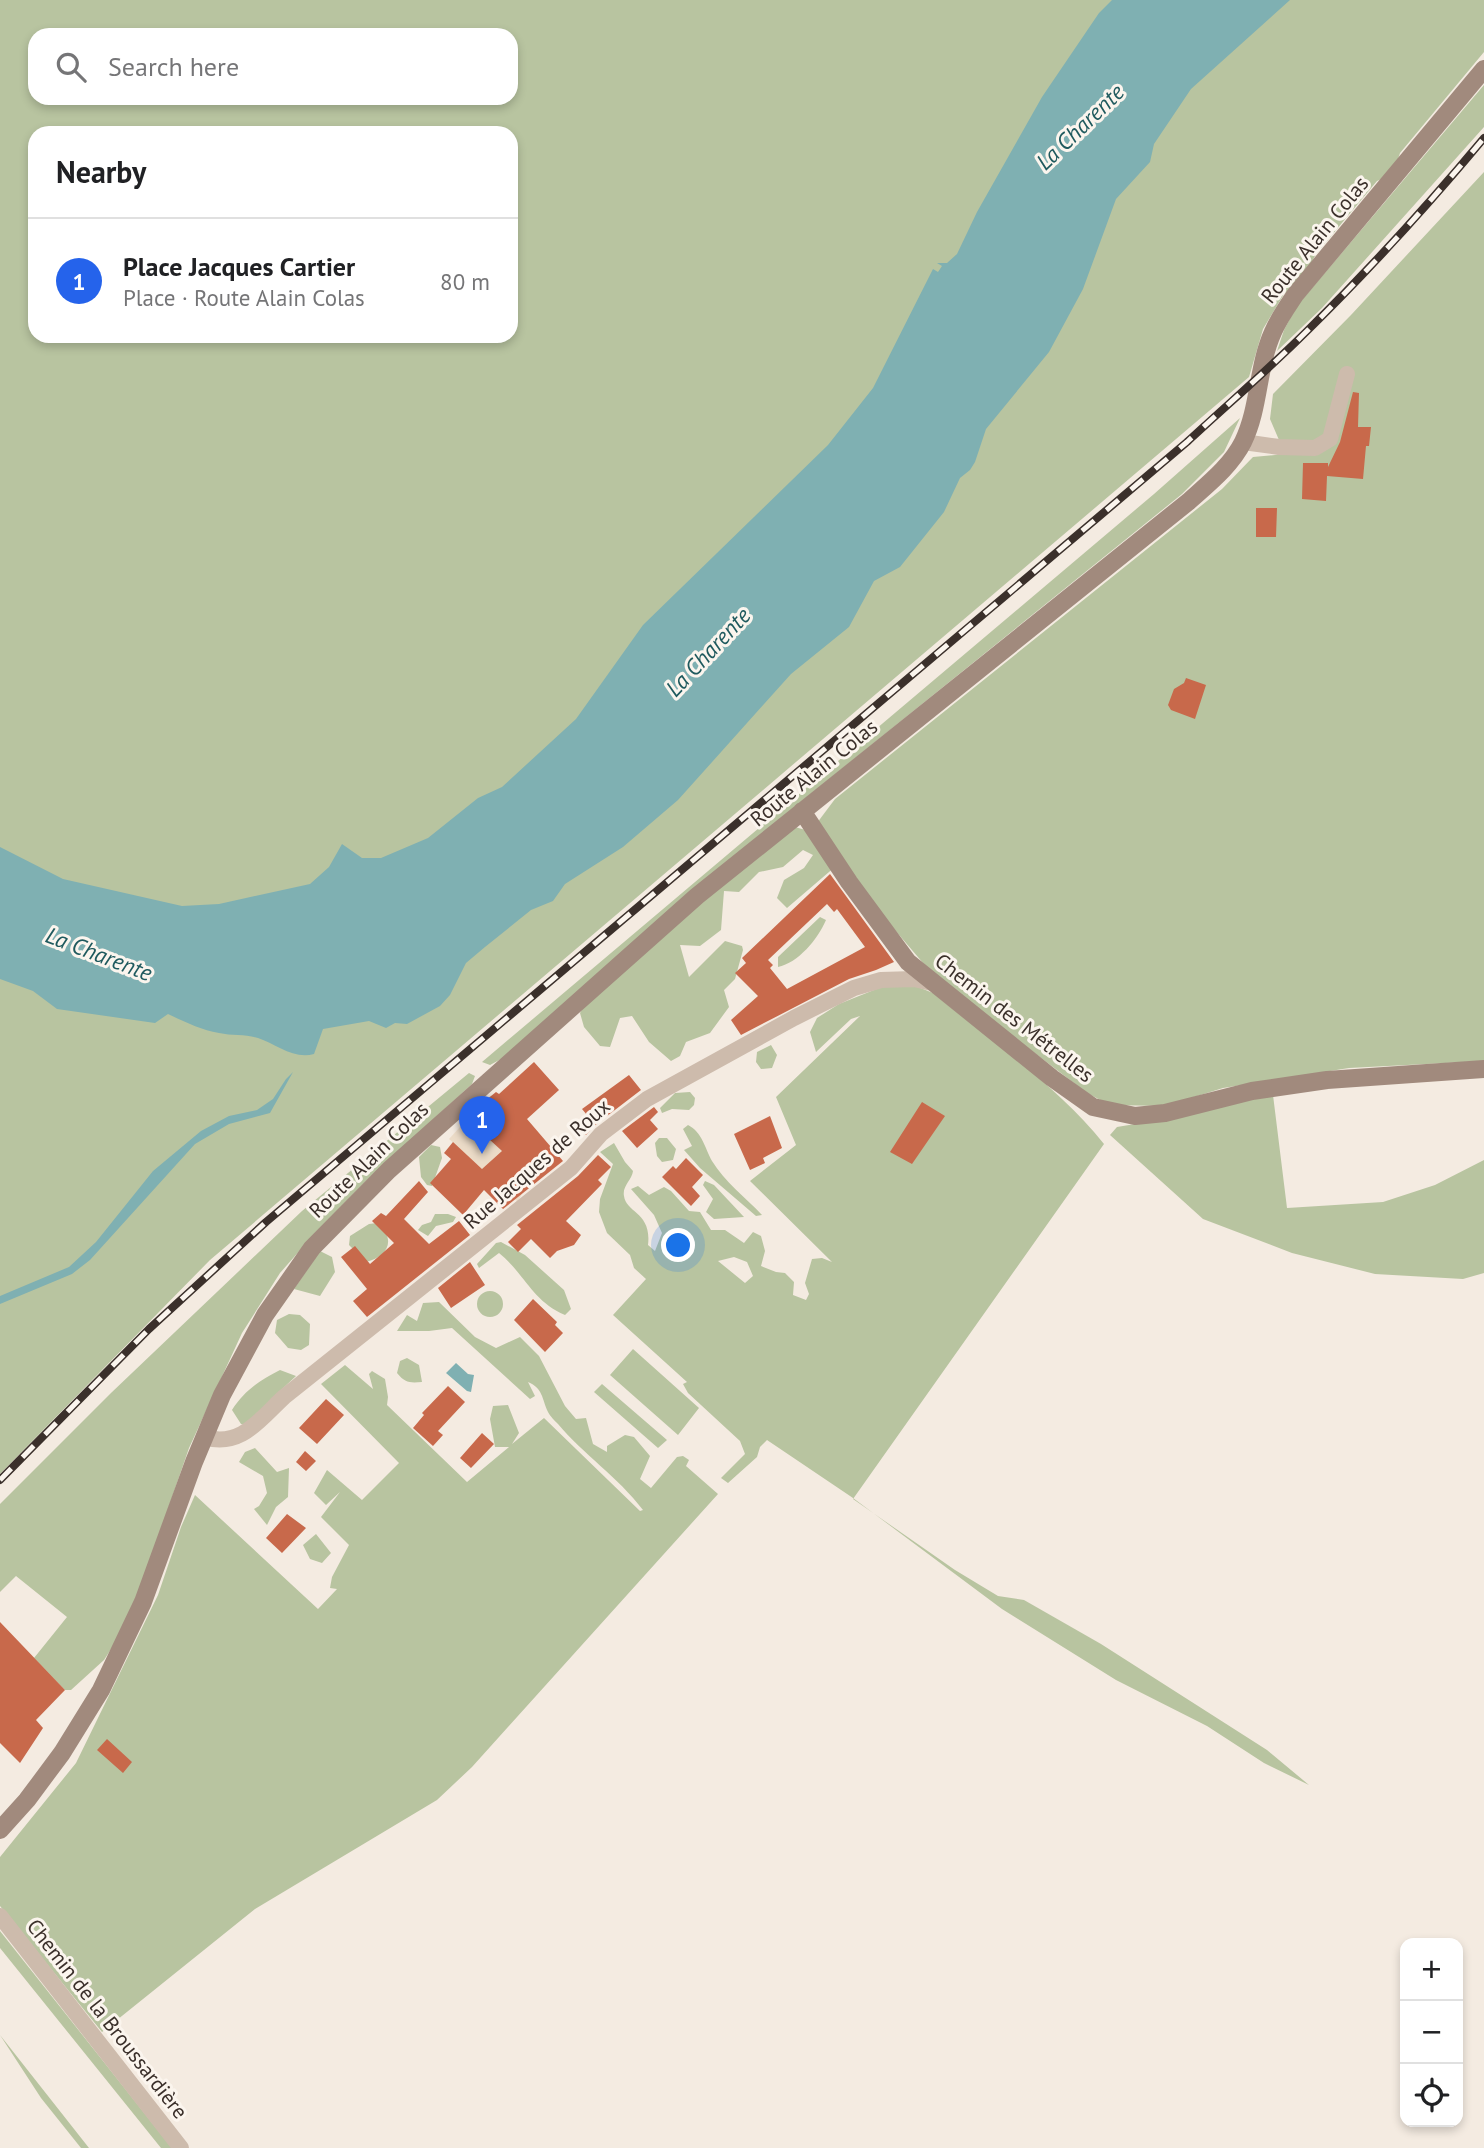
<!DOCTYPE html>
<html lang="en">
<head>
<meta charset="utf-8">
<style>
  body { margin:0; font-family:"PT Sans",sans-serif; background:#f2f2f2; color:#202124 }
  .controls { position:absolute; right:21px; bottom:21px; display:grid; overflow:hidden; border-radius:14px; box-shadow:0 4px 10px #0003 }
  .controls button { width:63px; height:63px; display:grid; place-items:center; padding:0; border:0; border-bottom:2px solid #e0e0e0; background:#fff; color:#202124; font:35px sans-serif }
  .you { position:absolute; left:679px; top:1246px; width:24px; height:24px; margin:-18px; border:5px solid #fff; border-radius:50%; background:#1a73e8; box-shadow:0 0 0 10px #1a73e833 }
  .badge { display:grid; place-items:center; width:46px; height:46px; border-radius:50%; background:#2563eb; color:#fff; font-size:23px; font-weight:700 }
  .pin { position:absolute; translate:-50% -58px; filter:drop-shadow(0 2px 4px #0008) }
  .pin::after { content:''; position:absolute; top:37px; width:24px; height:21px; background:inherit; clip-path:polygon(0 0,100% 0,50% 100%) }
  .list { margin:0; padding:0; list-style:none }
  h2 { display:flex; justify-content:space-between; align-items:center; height:91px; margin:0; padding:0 28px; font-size:30px }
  h2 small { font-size:23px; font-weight:400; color:#757577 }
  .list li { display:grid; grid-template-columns:46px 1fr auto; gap:21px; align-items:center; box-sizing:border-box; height:126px; padding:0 28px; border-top:2px solid #e0e0e0 }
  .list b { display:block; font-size:26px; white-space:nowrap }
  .list p { margin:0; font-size:23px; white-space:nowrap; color:#757577 }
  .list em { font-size:23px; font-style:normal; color:#757577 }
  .icon { flex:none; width:38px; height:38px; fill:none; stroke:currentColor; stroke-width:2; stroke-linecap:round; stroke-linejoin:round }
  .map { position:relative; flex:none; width:1484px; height:2148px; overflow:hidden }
  .search { position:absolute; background:#fff; box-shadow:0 4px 10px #0003; left:28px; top:28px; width:490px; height:77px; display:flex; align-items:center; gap:18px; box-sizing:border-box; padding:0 24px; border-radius:21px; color:#757577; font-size:26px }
  .panel { position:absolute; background:#fff; box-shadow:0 4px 10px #0003; left:28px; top:126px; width:490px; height:217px; border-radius:21px }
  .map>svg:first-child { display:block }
</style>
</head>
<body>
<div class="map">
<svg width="1484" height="2148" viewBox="0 0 1484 2148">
  <rect width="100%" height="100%" fill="#f4ebe1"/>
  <path fill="#b8c4a0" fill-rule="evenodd" d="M0,0H1484V52L1400,153L1393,174L1377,181L1316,254L1304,277L1284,294L1263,329L1249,377L210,1260L0,1474ZM35,35H511V98H35ZM35,133H511V336H35Z
    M1484,85V127L1322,308L1277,351L1284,330L1296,307Z
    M1484,172V1061L1349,1068L1223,1088L1165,1106L1110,1105L1087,1093L935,977L877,909L817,823L835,799L1222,489L1253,457L1285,454L1270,419L1273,394L1351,315Z
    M1240,418L1224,452L1182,494L677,902L795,827L809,831L836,866L787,908L777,898L784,880L804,868L813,855L803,850L783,867L759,872L739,892L724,891L721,930L700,946L680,945L689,977L725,941L742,946L743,950L735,979L724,990L729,1007L710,1033L686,1042L680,1056L671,1061L649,1042L632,1016L620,1018L610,1047L600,1046L584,1027L580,1013L592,993L503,1058L490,1065L482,1062L1154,494Z
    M820,917L826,920C818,939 798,963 778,967V957Z
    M913,985L933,993C991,1041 1057,1085 1104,1144L853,1499L955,1570L998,1596L1024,1600L1101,1644L1267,1750L1309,1785L1264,1763L1207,1726L1116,1680L1002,1609L853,1498L767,1440L760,1447L757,1457L728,1483L721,1478L745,1454L740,1441L688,1393L683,1384L687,1382L613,1315L646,1279L634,1268L630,1255L607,1233L599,1212L600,1199L613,1164L600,1152L614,1143L625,1162L633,1171C632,1180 622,1186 624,1196C626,1213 652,1212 648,1245L655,1251L662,1233L654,1215L631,1189L638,1186L649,1195L664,1187L671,1191L689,1211L700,1212L711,1230H725L744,1243L753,1232L761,1236L765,1251L761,1266L776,1272L785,1273L794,1282L793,1295L806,1300L809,1294L805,1283L812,1259L822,1258L832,1262L750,1181L796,1145L776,1097L860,1016L851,1019L816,1052L810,1032L817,1018L839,1004L884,986ZM734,1257L747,1262L753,1276L745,1283L718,1261Z
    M771,1045L777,1055L772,1068L761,1069L756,1062L757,1052Z
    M469,1073L475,1076L472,1084L367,1180L316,1232L280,1273L242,1333L189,1448L148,1567L122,1632L104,1660L71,1690H65L34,1658L67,1617L16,1576L0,1592V1504L111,1393L302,1211Z
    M690,1092L695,1098L694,1105L689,1110L672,1109L662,1113L660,1108L675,1093Z
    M1273,1095L1287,1208L1383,1202L1435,1185L1484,1160V1273L1463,1279L1375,1274L1292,1253L1203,1219L1110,1135L1117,1127L1165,1119Z
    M688,1125C702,1132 705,1148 712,1161C724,1181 746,1198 762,1215L756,1216L700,1168L684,1150L692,1146L683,1129Z
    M659,1138H667L676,1149L673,1160L662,1162L657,1156L655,1143Z
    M431,1145L440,1147L442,1158L432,1186L427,1185L421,1177L419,1157Z
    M705,1181L714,1185L744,1217L714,1219L706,1212L713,1199L703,1185Z
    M435,1214H448L456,1217L453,1222L436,1226L428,1236L418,1230L422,1225L431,1222Z
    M377,1223C397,1239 388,1257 366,1262L349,1245L350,1236L369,1224Z
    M501,1242L525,1255L564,1290L571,1309L565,1315C532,1301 525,1274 499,1253L479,1268L477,1264L496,1243Z
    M320,1251L332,1257L335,1272L320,1296L294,1289Z
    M477 1304a13 13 0 1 1 26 0a13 13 0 1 1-26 0Z
    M439,1302L475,1337L496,1348L520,1337L539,1356L565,1406L576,1419L586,1418L593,1444L607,1452V1446L625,1435L634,1437L650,1456L640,1479L651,1488L677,1457L683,1456L689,1460L686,1466L718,1494L472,1767L437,1800L255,1909L102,2032L0,1906V1857L76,1763L158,1595L181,1527L195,1495L318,1609L337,1589L330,1588L332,1577L349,1545L321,1517L340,1492L326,1505L314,1493L327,1470L362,1500L399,1463L321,1384L345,1365L373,1389L369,1374L372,1371L385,1379L388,1397L387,1405L467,1482L509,1447H495L490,1419L493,1406L508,1405L519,1433L512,1444L544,1418L640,1511L643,1510C618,1477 583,1454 558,1424C555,1421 550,1416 548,1412C542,1399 543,1388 528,1382L535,1396L530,1399L452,1328L429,1331H397L407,1315L417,1321L423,1303Z
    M289,1314L300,1315L310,1324L309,1345L301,1350L288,1348L275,1333L277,1320Z
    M633,1349L699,1408L678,1435L610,1375Z
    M407,1358L419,1365L422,1382C410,1383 405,1383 397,1373L400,1361Z
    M280,1370L296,1376L279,1392L259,1426L241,1424L232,1410C244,1391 260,1380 280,1370Z
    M602,1384L667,1440L658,1448L594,1392Z
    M255,1448L277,1472L289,1468L288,1497L276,1507L267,1525L254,1509L259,1506L267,1493L263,1476L239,1462L245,1452Z
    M316,1534L331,1553L322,1563L310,1559L303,1545Z
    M0,1931L172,2148H161L0,1948Z
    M0,2035L89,2148H81L41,2098Z"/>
  <path fill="#ecdcc8" d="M481,1104L500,1117L493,1129L496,1134L490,1140L502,1151L524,1189L518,1202L449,1139Z"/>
  <path fill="#7fb0b2" d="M1112,0H1290L1191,89L1154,144L1150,162L1116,199L1083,289L1049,352L986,429L975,462L970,470L960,478L944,512L900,567L874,581L849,627L791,674L678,800L623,847L565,884L553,901L531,910L485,947L466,963L450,995L440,1006L407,1024L395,1023L386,1028L369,1021L323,1029L314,1054C294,1060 276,1044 258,1038C246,1034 232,1036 219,1033C201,1030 185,1022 168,1014L155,1023L57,1009L33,991L0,979V847L63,879L182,906L219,904L310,884L329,867L342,844L362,858H381L428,838L478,798L502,787L576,719L643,625L828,445L873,388L933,269L938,272L942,266L937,263H947L957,254L977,212L1042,97L1099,13Z
    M293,1072L270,1113L229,1124L195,1144L90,1260L72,1274L0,1304V1296L69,1267L96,1242L153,1171L201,1131L229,1116L257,1110L273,1099L286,1079Z
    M456,1363L468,1374L474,1375L471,1392L467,1391L446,1373Z"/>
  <path fill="#c8694b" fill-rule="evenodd" d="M1353,392L1359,393L1358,427H1371L1369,446H1366L1363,479L1327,476L1326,501L1302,499L1303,463H1328V467L1340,442Z
    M1256,508H1277L1276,537H1256Z
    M1186,678L1206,685L1195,719L1171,710L1168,705L1174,689L1184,683Z
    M830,874L894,962L876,970L849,979L741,1035L731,1020L758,996L735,973L746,963L742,958ZM827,904L834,912L837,909L865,947L787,989L770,968L773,965L768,960Z
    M534,1062L559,1090L527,1119L563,1161L503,1209L484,1190L463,1215L430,1183L451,1159L444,1153L453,1142L482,1169L502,1151L490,1140L496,1134L493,1129L497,1122L481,1104L496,1092L499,1094Z
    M629,1075L641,1090L594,1126L586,1135L576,1125L587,1115L582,1109Z
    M922,1102L945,1116L912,1164L890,1152Z
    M654,1107L658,1112L650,1120L658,1129L637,1148L622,1131Z
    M770,1116L782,1148L763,1158L765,1163L750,1170L734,1134Z
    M598,1155L611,1167L598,1180L602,1184L566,1221L581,1235L574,1245L557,1251L550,1258L531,1239L518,1252L508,1242L521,1229L517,1225L578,1176Z
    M686,1158L703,1175L692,1187L700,1196L691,1206L662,1177L673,1166L676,1169Z
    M419,1181L428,1192L404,1219L429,1244L459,1221L470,1235L367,1317L353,1301L367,1289L341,1257L355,1246L370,1264L394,1243L372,1221L381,1213L386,1216Z
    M470,1262L485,1285L451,1308L438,1288Z
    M533,1299L557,1322L555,1325L563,1333L545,1352L514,1320Z
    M448,1386L465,1402L438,1431L443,1435L433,1446L413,1428L424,1415L422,1413Z
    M326,1399L344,1415L317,1444L299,1428Z
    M482,1433L494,1444L471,1468L460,1458Z
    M305,1451L316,1461L306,1471L296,1462Z
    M287,1514L306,1528L282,1553L266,1538Z
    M0,1622L65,1690L36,1720L43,1728L20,1763L0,1743Z
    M107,1739L132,1762L123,1773L97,1750Z"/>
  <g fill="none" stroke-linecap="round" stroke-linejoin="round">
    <path stroke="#cdbbac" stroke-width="16" d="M1243,442L1279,447L1315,448L1330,439L1347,374
      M204,1437C241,1448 259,1420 284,1397L571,1168L601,1134L647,1099L794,1018L854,988L881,980L914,979L932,983
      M0,1916L181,2148"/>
    <path stroke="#a18a7d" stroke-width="18" d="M802,811L849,882L908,962L1052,1078L1093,1107L1135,1116L1165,1113L1252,1091L1327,1080L1484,1069
      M0,1830L27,1800L62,1753L101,1690L143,1602L194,1462L222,1395L265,1315L312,1248L389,1170L697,896L1188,502C1208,484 1231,466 1243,442C1260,407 1257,367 1273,332C1279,318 1287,307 1295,295L1484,69"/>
    <g stroke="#3b302b" stroke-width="8">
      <path id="rail" d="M0,1480L149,1329L266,1222L1187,442C1227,405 1269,369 1308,330C1370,269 1428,205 1484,138"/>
    </g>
    <use href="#rail" stroke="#fbf5ee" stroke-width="5" stroke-dasharray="16" stroke-linecap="butt"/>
  </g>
  <g text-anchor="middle" stroke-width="6" stroke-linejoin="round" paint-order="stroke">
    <g font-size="21" fill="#3b302b" stroke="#fbf5ee">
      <text transform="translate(1315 240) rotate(-51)" y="7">Route Alain Colas</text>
      <text transform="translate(814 773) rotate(-39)" y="7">Route Alain Colas</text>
      <text transform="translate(1014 1018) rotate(38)" y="7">Chemin des Métrelles</text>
      <text transform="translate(369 1160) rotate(-44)" y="7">Route Alain Colas</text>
      <text transform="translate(537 1164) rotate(-41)" y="7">Rue Jacques de Roux</text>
      <text transform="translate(107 2019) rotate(52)" y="7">Chemin de la Broussardière</text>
    </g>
    <g font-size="23" font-style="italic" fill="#1f5a5e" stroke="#fbf5ee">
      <text transform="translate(1080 127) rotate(-44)" y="8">La Charente</text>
      <text transform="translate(708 652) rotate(-47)" y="8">La Charente</text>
      <text transform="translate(99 954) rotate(21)" y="8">La Charente</text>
    </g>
  </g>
</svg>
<div class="controls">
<button>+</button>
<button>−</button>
<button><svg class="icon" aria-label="locate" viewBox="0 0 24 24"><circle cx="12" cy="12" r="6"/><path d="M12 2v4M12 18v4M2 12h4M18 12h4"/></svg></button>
</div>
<div class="you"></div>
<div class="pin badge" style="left:482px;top:1154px">1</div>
<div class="search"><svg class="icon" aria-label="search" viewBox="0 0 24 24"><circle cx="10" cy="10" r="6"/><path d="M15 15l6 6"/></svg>Search here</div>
<section class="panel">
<h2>Nearby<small></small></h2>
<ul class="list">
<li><span class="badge">1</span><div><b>Place Jacques Cartier</b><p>Place · Route Alain Colas</p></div><em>80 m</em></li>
</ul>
</section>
</div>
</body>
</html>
